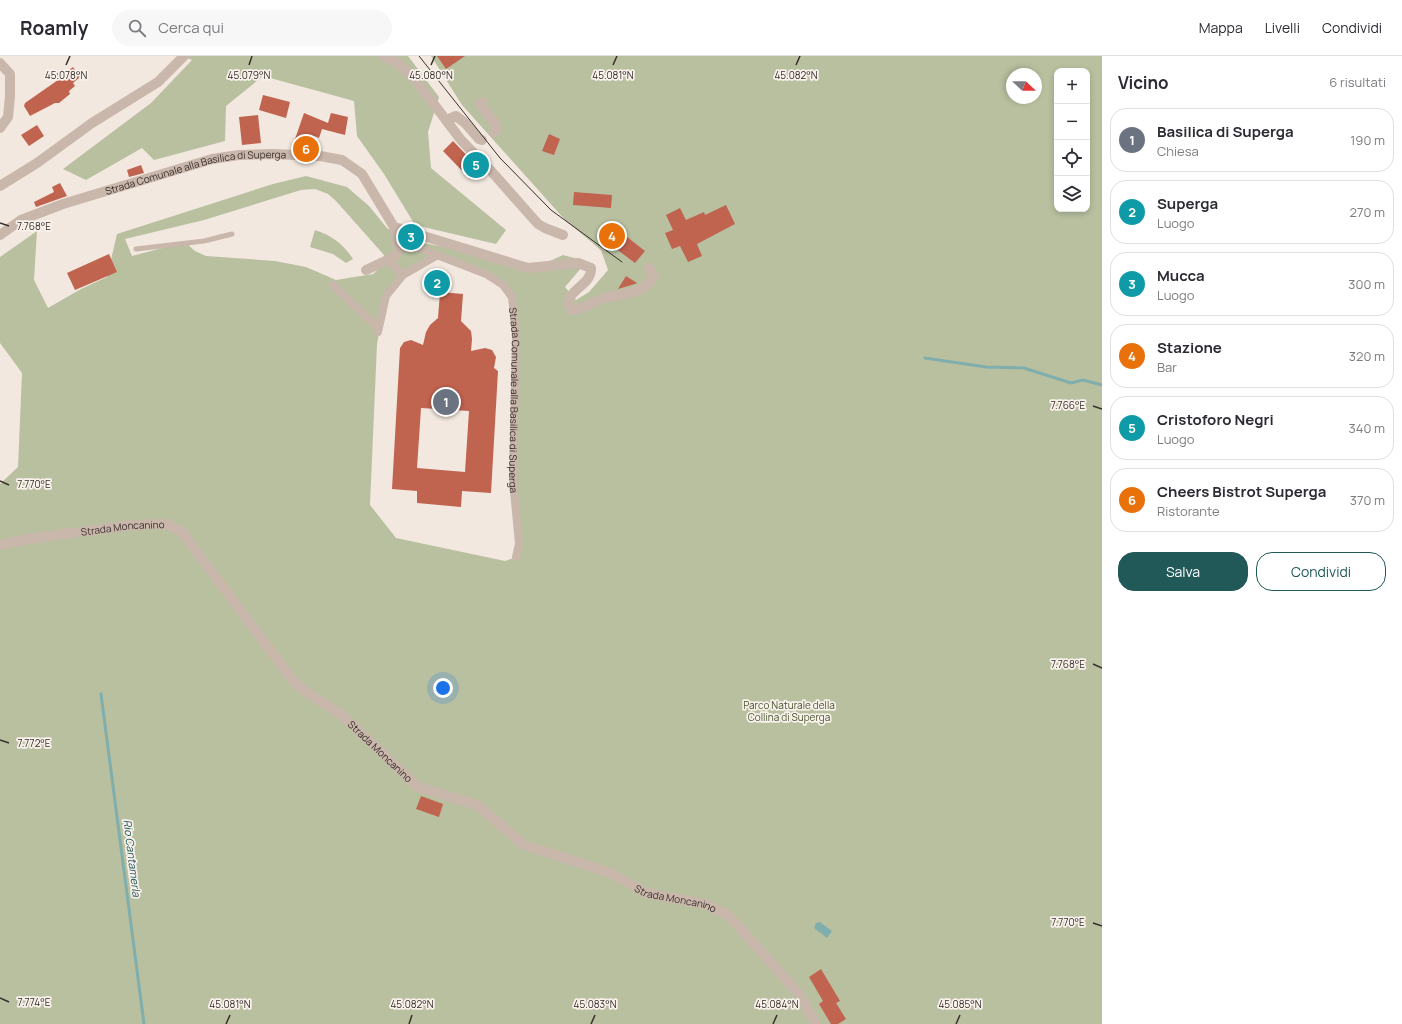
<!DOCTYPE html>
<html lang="it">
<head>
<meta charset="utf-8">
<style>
  body { margin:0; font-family:Manrope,sans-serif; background:#f7f7f7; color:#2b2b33 }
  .controls { position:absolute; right:12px; top:12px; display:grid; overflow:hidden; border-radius:8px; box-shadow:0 2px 6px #0003 }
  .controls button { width:36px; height:36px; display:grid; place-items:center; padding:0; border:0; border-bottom:1px solid #e1e1e2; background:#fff; color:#2b2b33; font:20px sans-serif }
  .compass { position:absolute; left:1006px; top:12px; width:36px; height:36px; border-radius:50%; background:#fff; box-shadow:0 2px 6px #0003; rotate:112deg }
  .you { position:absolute; left:443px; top:632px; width:14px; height:14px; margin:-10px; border:3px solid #fff; border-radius:50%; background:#1a73e8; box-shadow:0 0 0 6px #1a73e833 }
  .badge { display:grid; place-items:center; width:26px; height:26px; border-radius:50%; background:#215858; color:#fff; font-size:13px; font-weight:700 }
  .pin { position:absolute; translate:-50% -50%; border:2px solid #fff; box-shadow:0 1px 4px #0006 }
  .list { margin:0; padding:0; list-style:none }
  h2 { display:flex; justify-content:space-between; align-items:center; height:52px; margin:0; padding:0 16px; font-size:17px }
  h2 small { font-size:13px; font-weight:400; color:#7c7c81 }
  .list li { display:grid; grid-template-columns:26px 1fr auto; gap:12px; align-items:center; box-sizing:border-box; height:64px; margin:0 8px 8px; padding:0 8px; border:1px solid #e1e1e2; border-radius:16px }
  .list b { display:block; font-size:15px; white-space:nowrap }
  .list p { margin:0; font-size:13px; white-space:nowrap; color:#7c7c81 }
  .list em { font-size:13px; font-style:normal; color:#7c7c81 }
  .actions { display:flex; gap:8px; padding:12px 16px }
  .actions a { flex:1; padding:9px 0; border:1px solid #215858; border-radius:16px; text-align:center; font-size:14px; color:#215858 }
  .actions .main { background:#215858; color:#fff }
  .icon { flex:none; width:22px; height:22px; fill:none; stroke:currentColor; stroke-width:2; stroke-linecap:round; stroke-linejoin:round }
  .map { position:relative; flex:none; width:1102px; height:968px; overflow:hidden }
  header { display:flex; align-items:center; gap:24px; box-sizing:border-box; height:56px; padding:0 20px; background:#fff; border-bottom:1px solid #e1e1e2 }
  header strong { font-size:19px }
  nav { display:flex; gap:22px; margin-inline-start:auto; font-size:14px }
  .search { width:280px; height:36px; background:#f7f7f7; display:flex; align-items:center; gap:10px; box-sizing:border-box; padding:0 14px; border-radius:22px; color:#7c7c81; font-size:15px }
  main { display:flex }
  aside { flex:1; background:#fff }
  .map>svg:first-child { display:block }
</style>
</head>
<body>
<header>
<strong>Roamly</strong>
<div class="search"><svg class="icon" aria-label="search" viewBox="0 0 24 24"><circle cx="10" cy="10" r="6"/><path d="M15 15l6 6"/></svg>Cerca qui</div>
<nav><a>Mappa</a><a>Livelli</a><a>Condividi</a></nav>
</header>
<main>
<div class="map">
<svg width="1102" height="968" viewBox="0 0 1102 968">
  <rect width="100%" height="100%" fill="#f2e8df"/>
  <path fill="#b8c0a0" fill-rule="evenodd" d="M182,0H408L439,41L428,76L431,112L506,174L496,188L415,169L384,118L357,80L354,45L263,20L226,50L225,85L154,104L142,92L86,124L63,113L151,47L192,4Z
    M431,0H1102V968H0V428L18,411L22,317L0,287V201L37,175L34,224L48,252L81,233L107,221L117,178L273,128L306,120L347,131L369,150L387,172L404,183L539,210L563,199L582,204L581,212L565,231L576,244L589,236L608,214L601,194L566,165L462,49ZM1057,15H1087V153H1057ZM1012,18H1036V42H1012ZM315,133L328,138L336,145L384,199L383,209L373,218L336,224L306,211L275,205L206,200L195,195L185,186L132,200L125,183L204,164L301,134ZM436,200L503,229L513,255V424L516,501L505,505L396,482L370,449L377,288L386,240L403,219Z
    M315,174C333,180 343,188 353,203L346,207L333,198L310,191Z"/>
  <path fill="#80aead" d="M820,866L832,875L827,882L814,872L816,867Z"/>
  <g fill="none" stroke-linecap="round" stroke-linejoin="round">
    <path stroke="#80aead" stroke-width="3" d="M925,302L986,311L1024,312L1071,327L1083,324L1102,329
      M101,638L144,968"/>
  </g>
  <path fill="#c0634f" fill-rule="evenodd" d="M437,0H465L446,13Z
    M73,11L80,21L73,27L75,30L69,35L70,38L59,47H55L30,60L24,50L25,47L58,24L55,19L62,13L65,17Z
    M263,39L290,46L286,62L259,54Z
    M304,57L328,67L331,57L348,61L345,79L322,73L319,82L314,80L311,90L293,89Z
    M258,59L261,87L242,89L239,61Z
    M37,69L44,80L29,90L21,79Z
    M549,78L560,83L554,99L542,95Z
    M453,85L480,113L470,123L443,95Z
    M141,109L144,117L129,121L127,114Z
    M60,127L67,140L36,151L34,146L54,136L52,131Z
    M574,136L612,139L611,152L573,149Z
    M726,149L735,168L697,188L702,200L688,206L680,190L672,193L665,177L673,174L666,159L680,152L686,164L704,156L705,159Z
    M613,170L645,195L635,207L603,183Z
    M109,198L117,216L75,234L67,217Z
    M626,220L637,227L635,228L618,233Z
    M440,236L463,238L461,265L471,275L472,283L471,295L485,292L492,294L496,301L494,312L498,315L491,437L462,435L461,451L417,447V435L392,433L400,292L404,286L411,284L423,289L426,276L430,269L438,262ZM421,352L469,355L465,416L417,412Z
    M421,740L443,748L439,761L416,753Z
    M821,913L840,945L836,947L846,963L838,968H831L819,948L823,945L809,921Z"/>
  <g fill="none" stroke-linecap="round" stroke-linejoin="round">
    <path stroke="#cab7ac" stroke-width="5" d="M136,193L204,185L232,178"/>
    <g stroke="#cab7ac" stroke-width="8">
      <path id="s1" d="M398,190L411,189L486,218L503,229L512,241L516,279L513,424L519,488L516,501"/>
      <path d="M389,204L403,219"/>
      <path d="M333,229L378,272"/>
      <path d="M378,276L386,240L403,219L436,200"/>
    </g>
    <g stroke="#cab7ac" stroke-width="10">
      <path d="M383,0L398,7L418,27L461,84L492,116L538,168L545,172L563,179"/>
      <path d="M0,7L10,18V40L8,61L0,72"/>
      <path d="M483,46L480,47L481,50L495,67L497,73L494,77"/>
      <path d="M449,68L451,62L456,60L465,67L479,83L482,84"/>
      <path d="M0,130L37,107L92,67L158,26L184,0"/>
      <path d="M394,171L528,212L578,207L591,212C592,230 566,233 569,250L572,254C581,254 593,246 601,243C622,236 640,242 654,220L649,212"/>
      <path id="s2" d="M0,179L21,164L63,148L212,103L239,99L272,98L320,100L342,104L362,118L394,171L398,190V196L394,201L366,214"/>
      <path id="s3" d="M0,489L27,483L132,469L167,468L182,476L294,626L309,638L342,659L418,731L477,749L524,789L611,817L646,837L705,848L728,859L799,938L816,968"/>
    </g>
    <path stroke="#382e2a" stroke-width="1" d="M419,0L500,102L551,154L622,206"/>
  </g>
  <path fill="none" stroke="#382e2a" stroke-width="1.5" d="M66,9L70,0M249,9L252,0M431,9L435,0M613,9L617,0M796,9L800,0M0,167L9,170M1093,350L1102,353M0,425L9,429M1093,608L1102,612M0,684L9,687M1093,867L1102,870M0,942L9,946M226,968L230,959M409,968L412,959M591,968L595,959M773,968L777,959M956,968L960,959"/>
  <g text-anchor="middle" stroke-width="3.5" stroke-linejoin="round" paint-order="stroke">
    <g font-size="10" fill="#382e2a" stroke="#f9f2ec">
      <text dy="4" stroke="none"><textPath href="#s2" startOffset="208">Strada Comunale alla Basilica di Superga</textPath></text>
      <text dy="4" stroke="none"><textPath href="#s1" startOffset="232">Strada Comunale alla Basilica di Superga</textPath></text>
      <text dy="4" stroke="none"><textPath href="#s3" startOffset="124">Strada Moncanino</textPath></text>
      <text dy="4" stroke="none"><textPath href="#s3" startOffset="484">Strada Moncanino</textPath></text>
      <text dy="4" stroke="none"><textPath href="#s3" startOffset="821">Strada Moncanino</textPath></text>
    </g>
    <g font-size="10" fill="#4a552f" stroke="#f9f2ec">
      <text x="789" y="653">Parco Naturale della<tspan x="789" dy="12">Collina di Superga</tspan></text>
    </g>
    <g font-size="11" font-style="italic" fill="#215858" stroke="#f9f2ec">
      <text transform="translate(132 802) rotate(83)" y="4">Rio Cantamerla</text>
    </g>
  </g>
  <g font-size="10" text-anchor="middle" fill="#382e2a" stroke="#f9f2ec" stroke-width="3.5" stroke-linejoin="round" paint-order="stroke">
    <text x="66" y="23">45.078°N</text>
    <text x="249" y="23">45.079°N</text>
    <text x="431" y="23">45.080°N</text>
    <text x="613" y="23">45.081°N</text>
    <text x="796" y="23">45.082°N</text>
    <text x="34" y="174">7.768°E</text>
    <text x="1068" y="353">7.766°E</text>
    <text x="34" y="432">7.770°E</text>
    <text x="1068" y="612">7.768°E</text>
    <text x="34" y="691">7.772°E</text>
    <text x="1068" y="870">7.770°E</text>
    <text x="34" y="950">7.774°E</text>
    <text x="230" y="952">45.081°N</text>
    <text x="412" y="952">45.082°N</text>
    <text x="595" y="952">45.083°N</text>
    <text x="777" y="952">45.084°N</text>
    <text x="960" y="952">45.085°N</text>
  </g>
</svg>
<div class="controls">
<button>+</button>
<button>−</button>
<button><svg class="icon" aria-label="locate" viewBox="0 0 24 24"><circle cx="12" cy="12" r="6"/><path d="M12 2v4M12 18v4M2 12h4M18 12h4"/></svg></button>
<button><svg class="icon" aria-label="layers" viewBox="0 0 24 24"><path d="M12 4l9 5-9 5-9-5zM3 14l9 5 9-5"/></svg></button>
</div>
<svg class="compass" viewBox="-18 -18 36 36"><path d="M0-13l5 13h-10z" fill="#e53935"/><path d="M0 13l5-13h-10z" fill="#7c7c81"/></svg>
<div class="you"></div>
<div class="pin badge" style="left:446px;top:346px;background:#6b7280">1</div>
<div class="pin badge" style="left:437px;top:227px;background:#0f9aa8">2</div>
<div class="pin badge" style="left:411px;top:181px;background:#0f9aa8">3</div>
<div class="pin badge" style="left:612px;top:180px;background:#e8710a">4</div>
<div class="pin badge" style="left:476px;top:109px;background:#0f9aa8">5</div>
<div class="pin badge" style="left:306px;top:93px;background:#e8710a">6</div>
</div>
<aside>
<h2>Vicino<small>6 risultati</small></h2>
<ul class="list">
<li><span class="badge" style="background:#6b7280">1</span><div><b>Basilica di Superga</b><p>Chiesa</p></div><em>190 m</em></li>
<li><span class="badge" style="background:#0f9aa8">2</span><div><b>Superga</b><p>Luogo</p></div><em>270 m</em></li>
<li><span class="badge" style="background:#0f9aa8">3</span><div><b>Mucca</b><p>Luogo</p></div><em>300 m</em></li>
<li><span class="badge" style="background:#e8710a">4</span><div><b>Stazione</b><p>Bar</p></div><em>320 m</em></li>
<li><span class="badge" style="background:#0f9aa8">5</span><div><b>Cristoforo Negri</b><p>Luogo</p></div><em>340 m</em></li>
<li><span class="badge" style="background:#e8710a">6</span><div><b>Cheers Bistrot Superga</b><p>Ristorante</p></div><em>370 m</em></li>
</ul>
<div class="actions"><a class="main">Salva</a><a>Condividi</a></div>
</aside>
</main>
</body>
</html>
